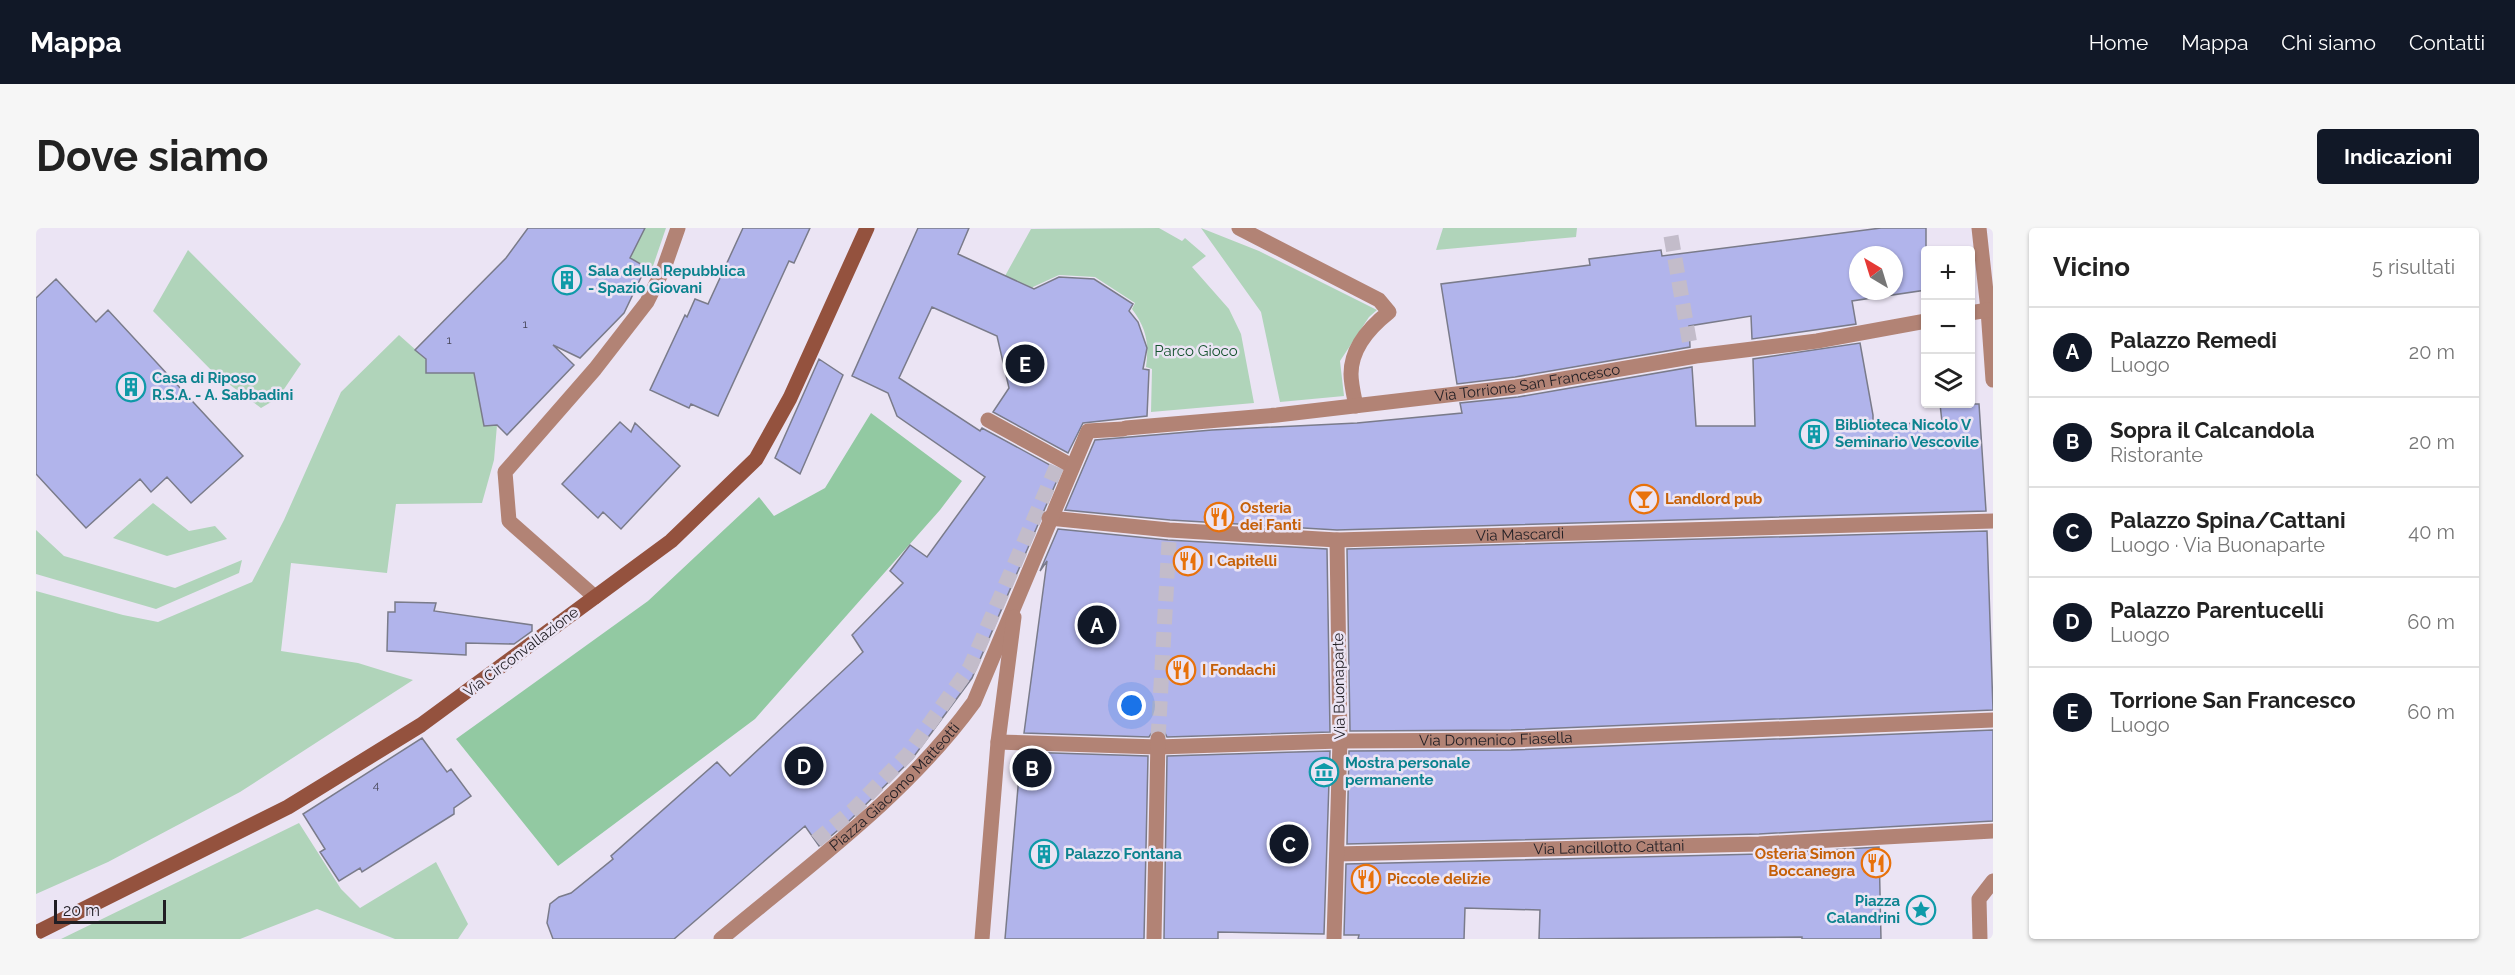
<!DOCTYPE html>
<html lang="it">
<head>
<meta charset="utf-8">
<style>
  body { margin:0; font-family:Raleway,sans-serif; background:#f6f6f6; color:#222 }
  .controls { position:absolute; right:18px; top:18px; display:grid; overflow:hidden; border-radius:6px; box-shadow:0 2px 4px #0004 }
  .controls button { width:54px; height:54px; display:grid; place-items:center; padding:0; border:0; border-bottom:2px solid #e0e0e0; background:#fff; color:#222; font:30px sans-serif }
  .compass { position:absolute; left:1813px; top:18px; width:54px; height:54px; border-radius:50%; background:#fff; box-shadow:0 2px 4px #0004; rotate:322deg }
  .scale { position:absolute; left:18px; bottom:15px; width:112px; box-sizing:border-box; padding-left:6px; border:3px solid #211e24; border-top:0; font-size:16px; line-height:21px; white-space:nowrap; color:#211e24; -webkit-text-stroke:4px #ebe4f4; paint-order:stroke }
  .you { position:absolute; left:1096px; top:478px; width:21px; height:21px; margin:-15px; border:4px solid #fff; border-radius:50%; background:#1a73e8; box-shadow:0 0 0 9px #1a73e833 }
  .badge { display:grid; place-items:center; width:39px; height:39px; border-radius:50%; background:#111827; color:#fff; font-size:20px; font-weight:700 }
  .pin { position:absolute; translate:-50% -50%; border:3px solid #fff; box-shadow:0 2px 6px #0006 }
  .list { margin:0; padding:0; list-style:none }
  h2 { display:flex; justify-content:space-between; align-items:center; height:78px; margin:0; padding:0 24px; font-size:26px }
  h2 small { font-size:20px; font-weight:400; color:#767676 }
  .list li { display:grid; grid-template-columns:39px 1fr auto; gap:18px; align-items:center; box-sizing:border-box; height:90px; padding:0 24px; border-top:2px solid #e0e0e0 }
  .list b { display:block; font-size:22px; white-space:nowrap }
  .list p { margin:0; font-size:20px; white-space:nowrap; color:#767676 }
  .list em { font-size:20px; font-style:normal; color:#767676 }
  .icon { flex:none; width:33px; height:33px; fill:none; stroke:currentColor; stroke-width:2; stroke-linecap:round; stroke-linejoin:round }
  .map { position:relative; flex:none; width:1957px; height:711px; overflow:hidden; border-radius:6px }
  header { display:flex; align-items:center; gap:36px; box-sizing:border-box; height:84px; padding:0 30px; background:#111827; color:#fff }
  header strong { font-size:28px }
  nav { display:flex; gap:33px; margin-inline-start:auto; font-size:21px }
  .intro { display:flex; align-items:center; justify-content:space-between; box-sizing:border-box; height:144px; padding:0 36px }
  h1 { margin:0; font-size:42px }
  .button { padding:15px 27px; border-radius:6px; background:#111827; color:#fff; font-size:21px; font-weight:700 }
  main { display:flex; gap:36px; padding:0 36px }
  aside { flex:1; background:#fff; border-radius:6px; box-shadow:0 2px 4px #0004 }
  .map>svg:first-child { display:block }
</style>
</head>
<body>
<header>
<strong>Mappa</strong>
<nav><a>Home</a><a>Mappa</a><a>Chi siamo</a><a>Contatti</a></nav>
</header>
<div class="intro"><h1>Dove siamo</h1><a class="button">Indicazioni</a></div>
<main>
<div class="map">
<svg width="1957" height="711" viewBox="0 0 1957 711">
  <rect width="100%" height="100%" fill="#ebe4f4"/>
  <path fill="#b0d4ba" d="M609,0H630L616,41L594,30Z
    M1123,0L1146,13L1149,10L1170,28L1156,39L1193,81L1205,106L1218,175L1115,184L1116,141L1110,139C1113,116 1111,101 1096,81L1099,75L1059,49L1023,47L997,59L969,92V48L995,1Z
    M1165,0L1223,23L1341,82L1333,89L1304,133L1308,168L1244,174L1225,84Z
    M1407,0H1541L1540,9L1400,22Z
    M152,22L265,136L242,170L225,180L178,145L117,83Z
    M363,107L390,131L391,145H438L448,198L461,197L458,232L446,275L360,276L351,345L255,335L245,423L322,435L377,452L204,564L72,634L0,666V363L87,387L122,394L216,354L248,292L305,164Z
    M117,275L153,303L179,298L191,311L131,328L77,310Z
    M0,302L28,328L139,360L206,332L203,345L120,381L0,346Z
    M263,595L305,661L324,680L400,634L432,696L422,711H359L281,681L204,711H25Z"/>
  <path fill="#92c9a2" d="M835,185L926,253L904,282L719,491L522,638L420,511L612,373L723,269L738,288L789,260Z"/>
  <path fill="#b1b4eb" stroke="#7a7b8a" stroke-width="1.5" fill-rule="evenodd" d="M492,0H609L594,30L610,39L588,85L544,130L517,117L538,137L471,207L461,197L448,198L438,145H390V131L379,122L470,30Z
    M707,0H774L758,35L753,33L682,188L655,176L653,180L614,162L649,87L651,89L659,71L672,76Z
    M882,0H933L922,26L998,61L1023,49L1058,51L1097,76L1093,83L1102,94L1111,120L1107,141L1113,142L1111,188L1047,195L1032,225L957,184L973,160L961,108L896,79L863,150L944,203L946,200L1025,243L936,450L876,531L813,593L783,618L769,598L638,711H517L511,695L514,676L523,669L535,665L577,631L575,628L681,534L694,548L827,424L816,407L867,355L854,343L874,317L891,329L949,249L861,188L852,165L816,148Z
    M1845,0H1890V62L1816,73L1820,96L1716,111L1715,88L1653,98L1654,119L1479,149L1421,156L1405,56L1554,37L1553,31L1625,22L1626,28ZM1822,27H1858V63H1822Z
    M20,51L60,94L72,82L207,228L155,275L131,249L115,264L104,251L50,300L0,246V70Z
    M1824,115L1837,187V197L1906,194L1904,176H1943L1950,283L1301,302L1134,292L1029,282L1059,212L1176,202L1321,195L1426,185L1424,175L1482,169L1656,139L1660,198H1719L1717,131Z
    M783,131L807,147L764,246L739,230Z
    M584,194L595,204L599,195L644,238L585,301L567,284L562,290L526,256Z
    M1022,301L1132,312L1291,321L1294,504L1131,509L1128,503L1123,501L1117,503L1113,509L988,505L1011,333L1004,343Z
    M1951,303L1957,482L1475,502L1314,503L1311,321Z
    M359,374L400,375L398,383L496,397V403L478,416L430,415V427L351,423L352,384H359Z
    M1957,502V593L1723,606L1311,616L1313,523L1475,522Z
    M386,510L411,544L415,541L435,568L418,580V586L326,644L324,640L303,653L284,624L289,621L267,586Z
    M1294,523L1288,706L1182,704V711H1128L1131,528Z
    M985,524L1112,528L1108,711H969Z
    M1843,619L1845,711H1766V709L1503,711L1504,682L1429,680L1428,711H1322L1323,707H1308L1310,636L1724,626Z"/>
  <g fill="none" stroke-linecap="round" stroke-linejoin="round">
    <path stroke="#c3bcca" stroke-width="15" stroke-dasharray="15 8" stroke-linecap="butt" d="M1635,8L1654,117
      M1122,511L1133,314
      M780,613L817,582L872,526L934,439L1023,233"/>
    <g stroke="#b28375" stroke-width="15">
      <path d="M1203,0L1343,72L1353,84C1334,99 1315,120 1315,146C1315,156 1318,168 1320,178"/>
      <path d="M1943,0L1952,82L1957,152"/>
      <path d="M1934,85L1952,82"/>
      <path d="M952,192L1036,238"/>
      <path id="s1" d="M1090,200L1241,187L1480,159L1660,128L1781,113L1890,93"/>
      <path id="s2" d="M1013,290L1133,302L1301,312L1957,293"/>
      <path d="M559,369L473,293L469,244L559,141L611,74L628,40L642,0"/>
      <path id="s3" d="M962,514L1122,519L1304,513L1475,512L1957,492"/>
      <path id="s4" d="M1301,626L1723,616L1957,603"/>
      <path id="s5" d="M685,711C773,637 870,568 938,474L1052,203L1087,201"/>
      <path d="M946,711L962,514L978,389"/>
      <path d="M1118,711L1122,511"/>
      <path d="M1298,711L1304,513L1301,312"/>
      <path d="M1944,711L1943,671L1957,653"/>
    </g>
    <path stroke="#94523e" stroke-width="15" d="M0,705L252,579L385,497L635,313L720,231L754,170L831,0"/>
  </g>
  <defs>
    <g id="building-ring" transform="scale(1.5)"><circle r="9.5" fill="#ebe4f4" stroke="#0f9aa8" stroke-width="1.5"/><path d="M-4-6H4V6H1V3H-1V6H-4ZM-2.5-4.3h1.7v1.8h-1.7ZM.8-4.3h1.7v1.8H.8ZM-2.5-1h1.7V.8h-1.7ZM.8-1h1.7V.8H.8Z" fill="#0f9aa8"/></g>
    <g id="bar-ring" transform="scale(1.5)"><circle r="9.5" fill="#ebe4f4" stroke="#e8710a" stroke-width="1.5"/><path d="M-6-5H6L.8 .8V4.5H3.5V6h-7V4.5H-.8V.8Z" fill="#e8710a"/></g>
    <g id="restaurant-ring" transform="scale(1.5)"><circle r="9.5" fill="#ebe4f4" stroke="#e8710a" stroke-width="1.5"/><path d="M-5-6h1v4h1v-4h1v4h1v-4h1v5L-1.5 .5V6h-2V.5L-5-1ZM5-6V6H3V1.5H1.5Q1.5-4 5-6Z" fill="#e8710a"/></g>
    <g id="museum-ring" transform="scale(1.5)"><circle r="9.5" fill="#ebe4f4" stroke="#0f9aa8" stroke-width="1.5"/><path d="M0-6L6-3V-2H-6V-3ZM-5-1h2V3h-2ZM-1-1h2V3h-2ZM3-1h2V3H3ZM-6 4H6V6H-6Z" fill="#0f9aa8"/></g>
    <g id="sight-ring" transform="scale(1.5)"><circle r="9.5" fill="#ebe4f4" stroke="#0f9aa8" stroke-width="1.5"/><path d="M0-6L1.8-2.2L6-1.7L2.9 1.2L3.7 5.4L0 3.3L-3.7 5.4L-2.9 1.2L-6-1.7L-1.8-2.2Z" fill="#0f9aa8"/></g>
  </defs>
  <g fill-rule="evenodd">
    <use href="#building-ring" x="531" y="52"/>
    <use href="#building-ring" x="95" y="159"/>
    <use href="#building-ring" x="1778" y="206"/>
    <use href="#bar-ring" x="1608" y="271"/>
    <use href="#restaurant-ring" x="1183" y="289"/>
    <use href="#restaurant-ring" x="1152" y="333"/>
    <use href="#restaurant-ring" x="1145" y="442"/>
    <use href="#museum-ring" x="1288" y="544"/>
    <use href="#building-ring" x="1008" y="626"/>
    <use href="#restaurant-ring" x="1840" y="635"/>
    <use href="#restaurant-ring" x="1330" y="651"/>
    <use href="#sight-ring" x="1885" y="682"/>
  </g>
  <g text-anchor="middle" stroke-width="5" stroke-linejoin="round" paint-order="stroke">
    <g font-size="12" fill="#454456">
      <text x="489" y="100">1</text>
      <text x="413" y="116">1</text>
      <text x="340" y="561">4</text>
    </g>
    <g font-size="15" font-weight="bold" fill="#0d838f" stroke="#ebe4f4" text-anchor="start">
      <text x="552" y="48">Sala della Repubblica<tspan x="552" dy="17">- Spazio Giovani</tspan></text>
      <text x="116" y="155">Casa di Riposo<tspan x="116" dy="17">R.S.A. - A. Sabbadini</tspan></text>
      <text x="1799" y="202">Biblioteca Nicolo V<tspan x="1799" dy="17">Seminario Vescovile</tspan></text>
      <text x="1309" y="540">Mostra personale<tspan x="1309" dy="17">permanente</tspan></text>
      <text x="1029" y="631">Palazzo Fontana</text>
      <text x="1864" y="678" text-anchor="end">Piazza<tspan x="1864" dy="17">Calandrini</tspan></text>
    </g>
    <g font-size="15" fill="#175430" stroke="#ebe4f4">
      <text x="1160" y="128">Parco Gioco</text>
    </g>
    <g font-size="15" fill="#211e24" stroke="#ebe4f4">
      <text dy="5" stroke="none"><textPath href="#s1" startOffset="404">Via Torrione San Francesco</textPath></text>
      <text dy="5" stroke="none"><textPath href="#s2" startOffset="472">Via Mascardi</textPath></text>
      <text transform="translate(485 424) rotate(-37)" y="5">Via Circonvallazione</text>
      <text transform="translate(1303 458) rotate(-91)" y="5">Via Buonaparte</text>
      <text dy="5" stroke="none"><textPath href="#s3" startOffset="498">Via Domenico Fiasella</textPath></text>
      <text dy="5" stroke="none"><textPath href="#s5" startOffset="231">Piazza Giacomo Matteotti</textPath></text>
      <text dy="5" stroke="none"><textPath href="#s4" startOffset="272">Via Lancillotto Cattani</textPath></text>
    </g>
    <g font-size="15" font-weight="bold" fill="#c56008" stroke="#ebe4f4" text-anchor="start">
      <text x="1629" y="276">Landlord pub</text>
      <text x="1204" y="285">Osteria<tspan x="1204" dy="17">dei Fanti</tspan></text>
      <text x="1173" y="338">I Capitelli</text>
      <text x="1166" y="447">I Fondachi</text>
      <text x="1819" y="631" text-anchor="end">Osteria Simon<tspan x="1819" dy="17">Boccanegra</tspan></text>
      <text x="1351" y="656">Piccole delizie</text>
    </g>
  </g>
</svg>
<div class="controls">
<button>+</button>
<button>−</button>
<button><svg class="icon" aria-label="layers" viewBox="0 0 24 24"><path d="M12 4l9 5-9 5-9-5zM3 14l9 5 9-5"/></svg></button>
</div>
<svg class="compass" viewBox="-18 -18 36 36"><path d="M0-13l5 13h-10z" fill="#e53935"/><path d="M0 13l5-13h-10z" fill="#767676"/></svg>
<div class="scale">20 m</div>
<div class="you"></div>
<div class="pin badge" style="left:1061px;top:397px">A</div>
<div class="pin badge" style="left:996px;top:540px">B</div>
<div class="pin badge" style="left:1253px;top:616px">C</div>
<div class="pin badge" style="left:768px;top:538px">D</div>
<div class="pin badge" style="left:989px;top:136px">E</div>
</div>
<aside>
<h2>Vicino<small>5 risultati</small></h2>
<ul class="list">
<li><span class="badge">A</span><div><b>Palazzo Remedi</b><p>Luogo</p></div><em>20 m</em></li>
<li><span class="badge">B</span><div><b>Sopra il Calcandola</b><p>Ristorante</p></div><em>20 m</em></li>
<li><span class="badge">C</span><div><b>Palazzo Spina/Cattani</b><p>Luogo · Via Buonaparte</p></div><em>40 m</em></li>
<li><span class="badge">D</span><div><b>Palazzo Parentucelli</b><p>Luogo</p></div><em>60 m</em></li>
<li><span class="badge">E</span><div><b>Torrione San Francesco</b><p>Luogo</p></div><em>60 m</em></li>
</ul>
</aside>
</main>
</body>
</html>
